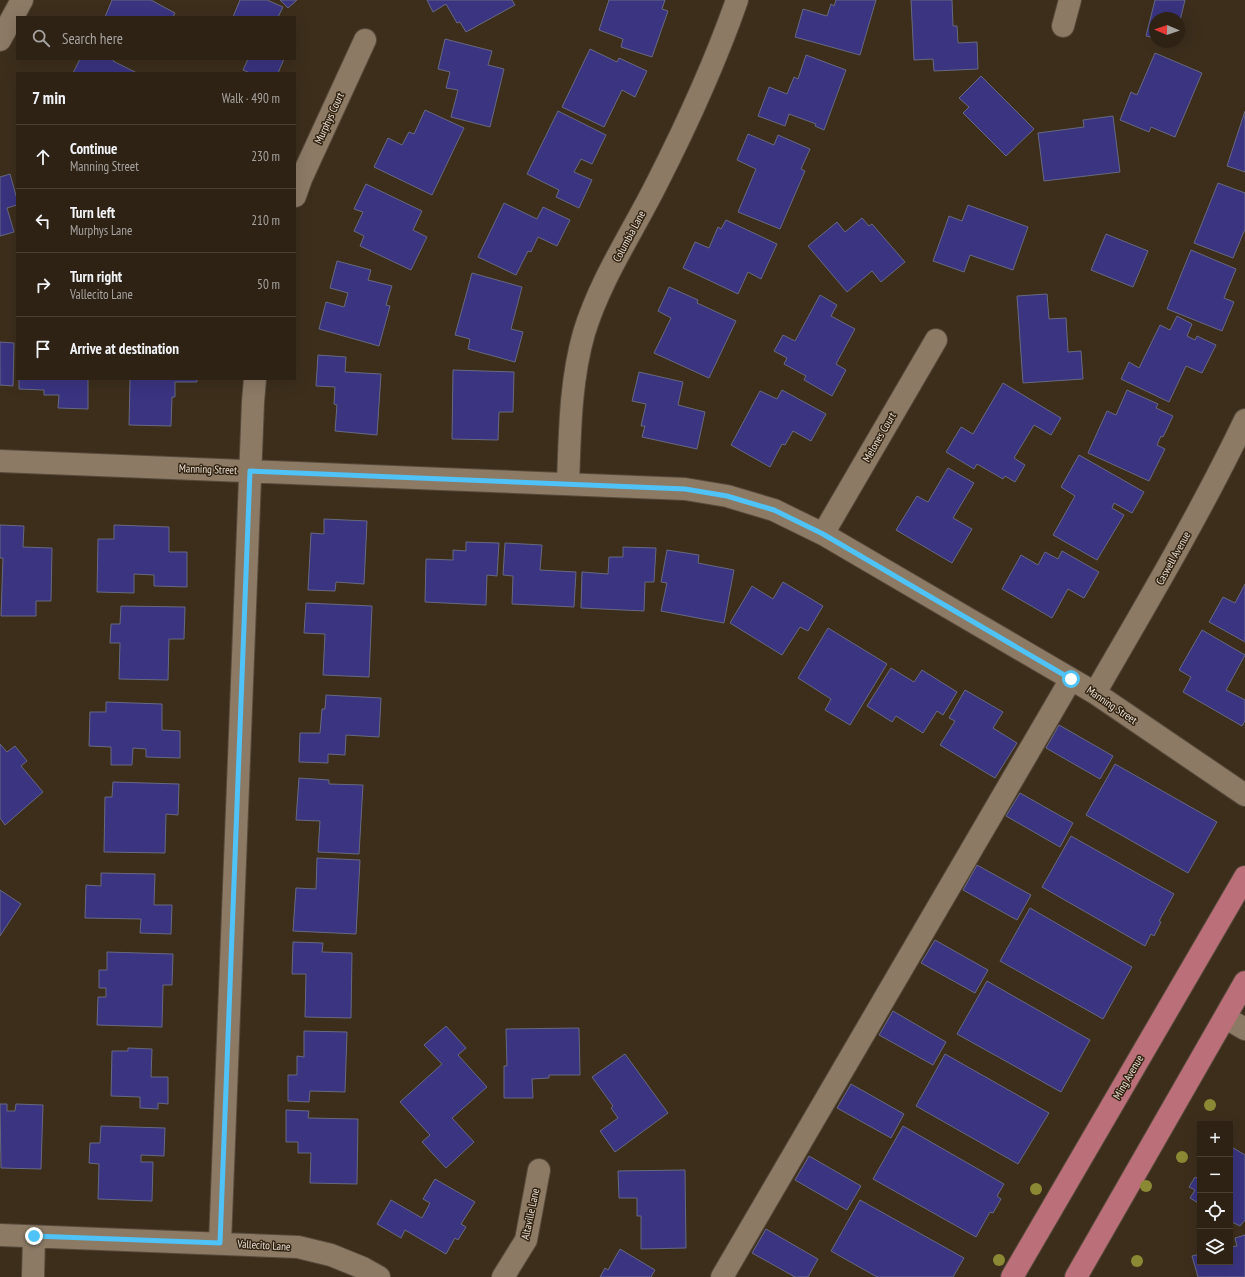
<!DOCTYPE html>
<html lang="en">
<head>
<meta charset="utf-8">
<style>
  body { margin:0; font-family:"PT Sans Narrow",sans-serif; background:#3a2f22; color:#f1f3f6 }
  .controls { position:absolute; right:12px; bottom:12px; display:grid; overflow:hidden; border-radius:0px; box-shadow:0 4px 16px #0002 }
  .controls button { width:36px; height:36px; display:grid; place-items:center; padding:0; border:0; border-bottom:1px solid #493f34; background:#2e2215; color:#f1f3f6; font:20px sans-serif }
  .compass { position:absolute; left:1149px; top:12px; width:36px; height:36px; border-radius:50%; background:#2e2215; box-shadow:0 4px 16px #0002; rotate:272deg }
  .stop { position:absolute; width:12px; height:12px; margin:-9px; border:3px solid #4fc3f7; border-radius:50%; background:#fff }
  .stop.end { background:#4fc3f7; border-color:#fff; box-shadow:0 1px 4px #0008 }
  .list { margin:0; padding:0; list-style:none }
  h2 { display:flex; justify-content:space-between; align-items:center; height:52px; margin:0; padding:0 16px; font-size:17px }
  h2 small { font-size:13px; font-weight:400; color:#a7a4a0 }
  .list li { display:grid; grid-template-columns:26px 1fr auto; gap:12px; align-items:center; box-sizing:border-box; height:64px; padding:0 16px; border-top:1px solid #493f34 }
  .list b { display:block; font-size:15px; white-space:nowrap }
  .list p { margin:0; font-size:13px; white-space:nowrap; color:#a7a4a0 }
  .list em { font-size:13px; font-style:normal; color:#a7a4a0 }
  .icon { flex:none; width:22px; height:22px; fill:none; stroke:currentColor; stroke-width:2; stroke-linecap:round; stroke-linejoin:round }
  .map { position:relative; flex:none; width:1245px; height:1277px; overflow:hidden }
  .search { position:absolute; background:#2e2215; box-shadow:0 4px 16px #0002; left:16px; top:16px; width:280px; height:44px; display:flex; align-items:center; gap:10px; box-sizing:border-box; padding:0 14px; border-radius:0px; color:#a7a4a0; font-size:15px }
  .panel { position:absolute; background:#2e2215; box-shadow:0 4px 16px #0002; left:16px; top:72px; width:280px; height:308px; border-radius:0px }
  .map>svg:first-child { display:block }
</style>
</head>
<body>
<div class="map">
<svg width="1245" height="1277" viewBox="0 0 1245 1277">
  <rect width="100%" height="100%" fill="#3d2e1c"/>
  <path fill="#3a3481" stroke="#676980" d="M112,0H151L175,13L173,17H105Z
    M240,0H267L283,7L278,17H233Z
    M280,0H297L288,8Z
    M427,0H512L515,5L466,32L460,22L457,23L446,4L433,12Z
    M609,0H665L662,9L668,11L652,57L621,47L623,39L599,30Z
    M836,0H876L860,55L795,37L803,9L827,16L831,4L834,6Z
    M911,0H952L953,26H957L958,43L977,42L978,69L934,71L933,59L914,60Z
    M1155,0H1185L1179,25V18H1155V38L1146,36Z
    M445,39L492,51L488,65L504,69L490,127L451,117L458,90L446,88L450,72L438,69Z
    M590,49L617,62L619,58L647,71L635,97L622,90L604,127L562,107Z
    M1155,53L1202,73L1175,137L1151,127L1149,132L1120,120L1131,92L1137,95Z
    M806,55L846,70L824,130L815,126L816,124L789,114L785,126L758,116L769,87L787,94L794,77L798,79Z
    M80,59H114L113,61L137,73H73Z
    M248,59H284L278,73H250L243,70Z
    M981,76L1034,129L1006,156L963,113L969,107L959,98Z
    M425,110L464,128L432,195L374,167L388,138L402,145L409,132L414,134Z
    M558,111L606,135L592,164L581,159L574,172L592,180L579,208L556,197L559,190L527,174Z
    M1245,111V172L1227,166Z
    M1113,116L1120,172L1044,181L1038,133L1084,127L1083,120Z
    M748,134L774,145L778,135L810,149L801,169L805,171L780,229L738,212L756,169L737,160Z
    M10,174L17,199V205L7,208L14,232L0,236V177Z
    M1218,183L1245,193V229L1233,258L1194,243Z
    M366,184L422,211L413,230L427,237L411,270L360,246L364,236L354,231L363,212L354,209Z
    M504,203L537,219L543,207L570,220L557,246L538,237L531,252L528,251L516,275L478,257Z
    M968,205L1028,227L1013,270L970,255L964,272L933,261L949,216L962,221Z
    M862,218L869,226L872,224L905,262L881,282L872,271L847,292L808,246L837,222L845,232Z
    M726,220L777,244L761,279L748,272L738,294L683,268L695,242L709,248L718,227L721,229Z
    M1106,234L1148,251L1133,287L1091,270Z
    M1191,250L1236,269L1224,298L1234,302L1222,331L1167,309Z
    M337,261L371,270L368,280L392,286L386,305L390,306L379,346L319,329L326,302L344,307L348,293L330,288Z
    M472,273L522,287L511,329L523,332L515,362L468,349L470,339L455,335Z
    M669,287L698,300L697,303L736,321L709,378L654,353L671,318L658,311Z
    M1047,294L1049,319L1066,318L1068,352L1081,351L1083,379L1023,383L1017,296Z
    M820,295L837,305L831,316L855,329L836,364L846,370L832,396L804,380L806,376L784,364L787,358L774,351L783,335L795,341Z
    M1177,316L1192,324L1187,336L1195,340L1197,336L1216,345L1202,373L1186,366L1169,402L1121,379L1129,362L1139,368L1160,325L1170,330Z
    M0,342L14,343L13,386L0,385Z
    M318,355L346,357L345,372L381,374L377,435L335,431L337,405L334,404L335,387L316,386Z
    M453,370L514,372L513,412H499L498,440L452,439Z
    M639,372L683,382L678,405L705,412L697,449L642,437L645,426H641L646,404L632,401Z
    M19,379H88V409L58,408L59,395H44V390L19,389Z
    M130,379H197V382H175V397H172L171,426L129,425Z
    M1003,383L1061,418L1051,435L1034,425L1014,458L1025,465L1015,482L1005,476L1003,479L977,464L974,469L946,452L961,427L973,434Z
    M782,390L826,414L811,441L793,431L785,445L782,444L770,467L731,445L760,391L777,399Z
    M1127,390L1158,404L1156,408L1173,416L1163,437L1161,436L1157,445L1165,449L1149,481L1088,453L1107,411L1116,415Z
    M1079,455L1144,492L1132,513L1114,503L1112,508L1124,515L1097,560L1053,535L1075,496L1061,487Z
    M948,468L974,483L953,518L972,529L952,563L896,530L917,496L928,502Z
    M324,519L367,521L364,584L336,582L335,591L308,590L311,533L324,534Z
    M0,525L24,526L23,547L52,548L51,601H36V616H1L3,558H0Z
    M114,525L169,527V552H187V587L154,586V575L134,574V593L97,592L98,539H114Z
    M466,542L499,543L497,576L487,575L486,605L425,602L426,559L453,560V550L466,551Z
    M505,543L542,545L540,570L576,572L574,607L512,604L513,576L503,575Z
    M623,547L656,548L654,582H645L644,611L581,608L582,572L608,574L609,557H623Z
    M667,550L699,555L698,563L734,570L724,623L661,611L667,583L661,582Z
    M1062,551L1099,572L1084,598L1068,589L1052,618L1002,589L1021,555L1038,565L1045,552L1058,559Z
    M783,582L823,606L808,631L800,627L782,655L730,623L752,586L773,599Z
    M1245,584V642L1209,622L1223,597L1235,603Z
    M306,603L372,606L369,677L323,675L325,634L304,633Z
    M121,606L185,607L184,639H169L168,680L119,679L120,643H110L111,624H120Z
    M828,628L887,664L850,725L825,710L831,699L798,678Z
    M1202,630L1245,655L1226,690L1245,700V721L1242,726L1183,692L1191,677L1179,670Z
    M891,668L914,682L922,670L957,692L943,715L937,711L923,733L896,716L892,722L867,706Z
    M965,690L1003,712L993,728L1017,743L995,778L940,745L955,721L949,718Z
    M326,695L381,698L379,737L346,735L345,755L328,754V763L299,762L300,733H320L322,709H325Z
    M106,702L162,704V730L180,731V758L146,757V749L133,748L132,765H111V747L89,746L90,712H106Z
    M1059,725L1113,756L1100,779L1046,748Z
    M0,744L7,752L15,746L27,761L21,766L43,792L5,825L0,818Z
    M1115,764L1217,822L1188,873L1086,815Z
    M299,778L329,780V784L363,785L359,854L318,852L320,821L296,820Z
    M113,782L179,784L178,815L166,814L165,853L104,852L105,797H112Z
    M1020,793L1073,823L1060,847L1006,816Z
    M1071,836L1174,894L1159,921L1161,922L1154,936L1151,934L1145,946L1042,887Z
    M317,858L360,860L356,934L293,931L296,888L316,889Z
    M977,865L1031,895L1017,920L963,890Z
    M101,873L155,874L154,905H172L171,934L140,933L141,919L85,918L86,885L101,886Z
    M0,890L21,904L0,936Z
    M1030,908L1132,967L1103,1019L1000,961Z
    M935,940L988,970L975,993L921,963Z
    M293,942L323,943L322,952L352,953L351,1018L305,1017L306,974H292Z
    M107,952L173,954L172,985H163L162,1027L97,1025L98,997H106V988H99V970H107Z
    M987,981L1090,1040L1061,1092L957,1034Z
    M893,1011L946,1042L933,1065L879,1035Z
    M446,1026L466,1048L458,1055L487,1087L452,1118L474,1142L446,1168L422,1142L430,1135L400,1102L442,1064L424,1045Z
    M579,1028L580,1075H549V1078L532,1079L533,1098H504V1066H507L506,1029Z
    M304,1031L347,1032L345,1092L310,1091L309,1102L288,1101V1075H297V1056L304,1057Z
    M128,1048L152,1049L151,1077H168V1104L158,1103V1109L140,1108V1097L111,1096L112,1051H128Z
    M625,1054L668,1113L615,1152L600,1131L618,1118L611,1108L613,1106L592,1077Z
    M945,1054L1049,1113L1018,1164L916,1106Z
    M851,1084L904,1114L891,1138L837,1108Z
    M0,1104H7V1111H15L16,1104L43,1105L41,1169L1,1168Z
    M286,1110L309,1111L308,1118L358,1119L357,1184L310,1183L311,1153H298V1142H286Z
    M101,1126L165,1128L164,1156L141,1155V1162H153L152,1201L98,1199L99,1164L89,1163L90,1143H100Z
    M903,1126L1004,1184L997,1196L1001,1199L993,1213L990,1212L976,1237L873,1179Z
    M1230,1146L1245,1155V1220L1240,1226L1230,1221Z
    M809,1156L861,1186L847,1210L795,1180Z
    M685,1170L686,1248L641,1249V1216H637V1198H619L618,1171Z
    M1195,1177L1200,1180V1204L1190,1198L1195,1190L1189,1187Z
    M435,1179L475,1202L461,1224L466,1227L458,1240L455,1238L446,1254L405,1230L401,1238L377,1224L391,1200L422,1218L430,1203L423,1199Z
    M860,1200L964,1258L953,1277H877L831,1251Z
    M766,1229L818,1259L808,1277H795L752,1253Z
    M1245,1235V1277H1198L1192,1256L1200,1254V1262H1230V1247L1237,1246L1235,1238Z
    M620,1249L655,1270L651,1277H600L605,1268L608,1270Z"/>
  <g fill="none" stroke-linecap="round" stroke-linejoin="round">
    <g stroke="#574a3b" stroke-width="24">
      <path id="minor" d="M1063,26L1070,0
        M0,40L22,0
        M295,196L301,179L365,40
        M0,461L685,489L727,496L774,510L823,534L1095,693L1245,795
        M568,483C570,433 570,382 584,333C600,280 632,233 657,183C687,124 715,63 737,0
        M823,534L936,340
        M1095,693C1147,603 1200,514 1245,420
        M1226,1018L1245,1029
        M0,1235L298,1247L331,1255L363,1268L379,1277
        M220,1243L253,402L255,379
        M33,1277L34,1237
        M503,1277L526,1240L539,1170
        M722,1277L1071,679"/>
    </g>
    <g stroke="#574a3b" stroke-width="24">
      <path id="major" d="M1012,1277L1245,877
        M1076,1277L1245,982"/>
    </g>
    <use href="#minor" stroke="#8c7a65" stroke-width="22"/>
    <use href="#major" stroke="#bb6f78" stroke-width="22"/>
  </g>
  <g fill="#8c8935">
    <circle cx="1210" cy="1105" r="6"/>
    <circle cx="1182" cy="1157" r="6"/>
    <circle cx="1146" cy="1186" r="6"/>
    <circle cx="1036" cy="1189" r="6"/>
    <circle cx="999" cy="1260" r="6"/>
    <circle cx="1137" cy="1261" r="6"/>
  </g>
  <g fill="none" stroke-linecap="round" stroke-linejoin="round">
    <path stroke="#4fc3f7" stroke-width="5" d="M34,1236L220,1243L250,471L685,489L727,496L774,510L823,534L1071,679"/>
  </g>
  <g text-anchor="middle" stroke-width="3" stroke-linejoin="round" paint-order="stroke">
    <g font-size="11" fill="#e8ded3" stroke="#332412">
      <text transform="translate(329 118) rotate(-65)" y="4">Murphys Court</text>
      <text transform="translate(629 236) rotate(-62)" y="4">Columbia Lane</text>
      <text transform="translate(879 437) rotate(-60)" y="4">Melones Court</text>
      <text transform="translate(208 469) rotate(2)" y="4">Manning Street</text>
      <text transform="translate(1173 558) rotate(-61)" y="4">Caswell Avenue</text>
      <text transform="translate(1112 705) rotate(34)" y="4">Manning Street</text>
      <text transform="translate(1128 1077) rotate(-60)" y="4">Ming Avenue</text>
      <text transform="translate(530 1214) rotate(-78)" y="4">Altaville Lane</text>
      <text transform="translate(264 1245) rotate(3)" y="4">Vallecito Lane</text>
    </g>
  </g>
</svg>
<div class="controls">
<button>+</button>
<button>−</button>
<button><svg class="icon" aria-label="locate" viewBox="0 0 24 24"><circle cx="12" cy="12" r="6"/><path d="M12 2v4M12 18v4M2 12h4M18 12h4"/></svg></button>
<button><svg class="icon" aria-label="layers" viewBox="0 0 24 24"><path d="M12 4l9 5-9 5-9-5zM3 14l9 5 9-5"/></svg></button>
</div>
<svg class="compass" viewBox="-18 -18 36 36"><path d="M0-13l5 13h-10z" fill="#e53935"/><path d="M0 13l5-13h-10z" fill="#a7a4a0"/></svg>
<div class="stop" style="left:1071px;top:679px"></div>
<div class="stop end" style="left:34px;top:1236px"></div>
<div class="search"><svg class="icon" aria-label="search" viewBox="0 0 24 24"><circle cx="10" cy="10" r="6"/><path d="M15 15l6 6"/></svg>Search here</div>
<section class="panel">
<h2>7 min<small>Walk · 490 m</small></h2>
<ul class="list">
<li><svg class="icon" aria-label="ahead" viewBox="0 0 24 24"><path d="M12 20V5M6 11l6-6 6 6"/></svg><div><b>Continue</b><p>Manning Street</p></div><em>230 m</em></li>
<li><svg class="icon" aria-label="left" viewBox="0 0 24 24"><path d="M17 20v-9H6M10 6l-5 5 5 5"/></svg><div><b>Turn left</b><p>Murphys Lane</p></div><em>210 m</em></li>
<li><svg class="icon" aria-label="right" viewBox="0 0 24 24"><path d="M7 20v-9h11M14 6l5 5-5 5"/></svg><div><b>Turn right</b><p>Vallecito Lane</p></div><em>50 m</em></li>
<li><svg class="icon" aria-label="arrive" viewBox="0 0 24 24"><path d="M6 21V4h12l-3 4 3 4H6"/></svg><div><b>Arrive at destination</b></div></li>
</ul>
</section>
</div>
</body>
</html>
